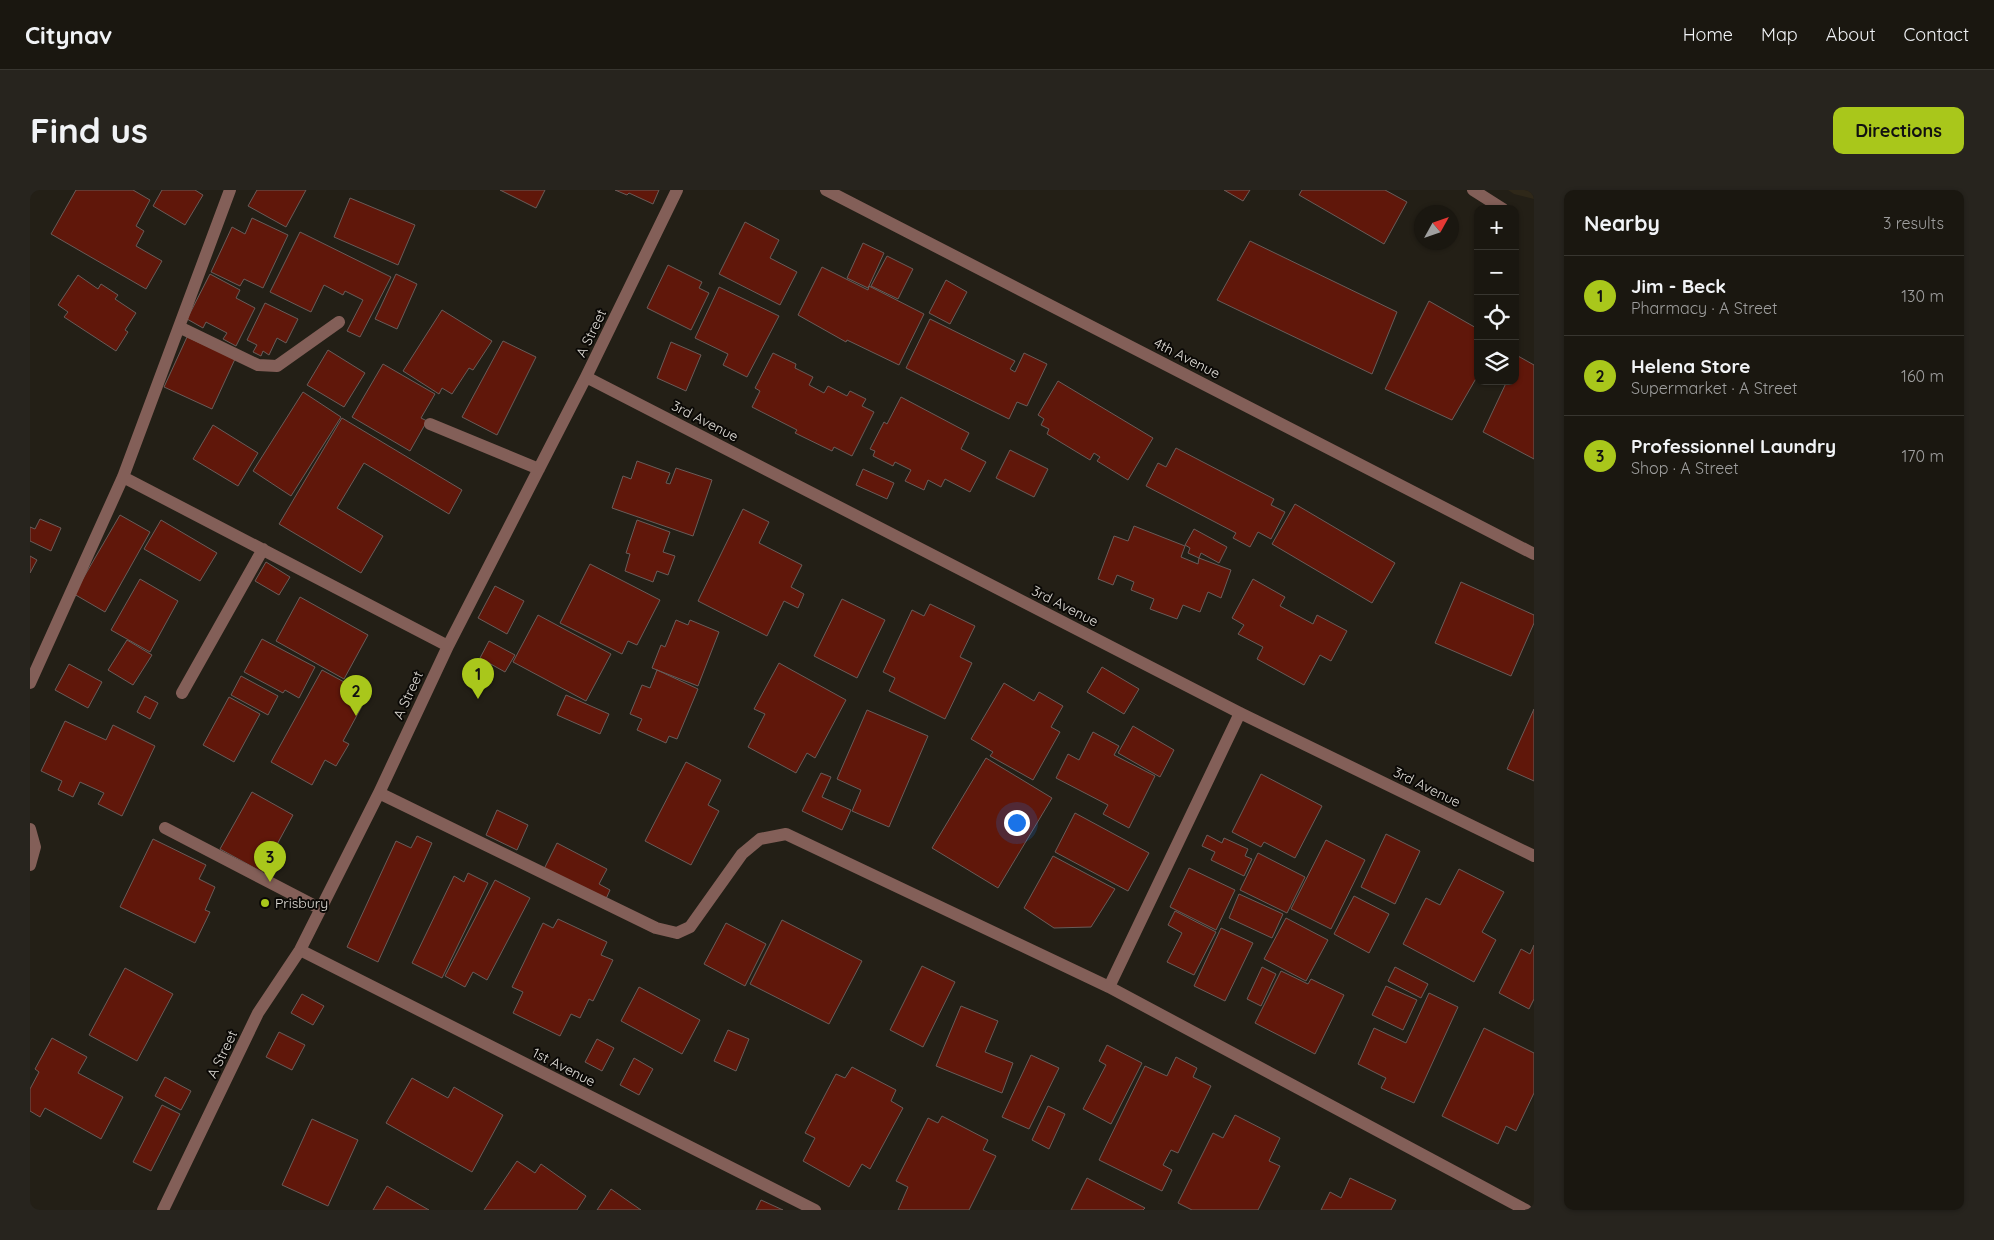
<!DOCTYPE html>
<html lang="en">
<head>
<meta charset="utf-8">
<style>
  body { margin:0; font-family:Quicksand,sans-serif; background:#27241e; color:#f1f3f6 }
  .controls { position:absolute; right:15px; top:15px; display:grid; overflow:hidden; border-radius:10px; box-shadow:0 1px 4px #0004 }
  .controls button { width:45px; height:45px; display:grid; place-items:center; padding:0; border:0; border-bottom:1px solid #383630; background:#1a1710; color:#f1f3f6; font:25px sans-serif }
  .compass { position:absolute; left:1384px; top:15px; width:45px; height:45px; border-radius:50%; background:#1a1710; box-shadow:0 1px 4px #0004; rotate:50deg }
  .you { position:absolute; left:986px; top:632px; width:18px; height:18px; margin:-12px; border:4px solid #fff; border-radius:50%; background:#1a73e8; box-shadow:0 0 0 8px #1a73e833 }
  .badge { display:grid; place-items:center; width:32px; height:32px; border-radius:50%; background:#a9c71b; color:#111; font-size:16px; font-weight:700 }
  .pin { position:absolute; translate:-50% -41px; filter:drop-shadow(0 1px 2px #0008) }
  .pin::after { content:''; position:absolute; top:26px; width:18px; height:15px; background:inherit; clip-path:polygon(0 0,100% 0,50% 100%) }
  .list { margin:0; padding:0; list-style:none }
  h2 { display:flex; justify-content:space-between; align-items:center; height:65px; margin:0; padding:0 20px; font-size:21px }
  h2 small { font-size:16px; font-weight:400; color:#9f9f9f }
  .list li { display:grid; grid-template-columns:32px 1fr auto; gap:15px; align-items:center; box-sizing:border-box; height:80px; padding:0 20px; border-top:1px solid #383630 }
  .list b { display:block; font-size:19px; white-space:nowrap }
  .list p { margin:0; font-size:16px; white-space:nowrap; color:#9f9f9f }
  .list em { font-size:16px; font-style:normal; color:#9f9f9f }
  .icon { flex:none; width:28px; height:28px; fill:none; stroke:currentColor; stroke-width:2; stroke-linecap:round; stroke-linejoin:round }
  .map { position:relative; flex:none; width:1504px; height:1020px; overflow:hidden; border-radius:10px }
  header { display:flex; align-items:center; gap:30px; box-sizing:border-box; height:70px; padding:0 25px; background:#1a1710; border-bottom:1px solid #383630 }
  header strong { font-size:24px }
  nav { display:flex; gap:28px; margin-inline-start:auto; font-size:18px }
  .intro { display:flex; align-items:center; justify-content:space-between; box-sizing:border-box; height:120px; padding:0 30px }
  h1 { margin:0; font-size:35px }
  .button { padding:12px 22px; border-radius:10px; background:#a9c71b; color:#111; font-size:18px; font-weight:700 }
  main { display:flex; gap:30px; padding:0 30px }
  aside { flex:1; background:#1a1710; border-radius:10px; box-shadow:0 1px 4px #0004 }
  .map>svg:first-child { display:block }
</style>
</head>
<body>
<header>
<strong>Citynav</strong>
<nav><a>Home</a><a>Map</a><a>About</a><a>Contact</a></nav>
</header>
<div class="intro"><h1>Find us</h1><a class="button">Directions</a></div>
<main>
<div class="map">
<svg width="1504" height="1020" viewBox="0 0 1504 1020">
  <rect width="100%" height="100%" fill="#231f16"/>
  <path fill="#2f2819" d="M1478,0H1504V9L1484,4Z"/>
  <path fill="#60170a" stroke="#695c59" d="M46,0H103L120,10L106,36L114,41L106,56L132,71L116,99L21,44Z
    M132,0H165L173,5L155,35L123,16Z
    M227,0H276L256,37L218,16Z
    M470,0H515L506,18Z
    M585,0H629L623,14L599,3L597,5Z
    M1194,0H1220L1213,11Z
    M1272,0H1355L1377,12L1354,54L1269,5Z
    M320,8L385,35L368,75L304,47Z
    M222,28L258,45L233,98L214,89L210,96L181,82L202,37L215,44Z
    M715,32L749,50L740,68L767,82L750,115L689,84Z
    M270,42L361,87L330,147L317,141L333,110L315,101L313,105L294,95L281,122L240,102Z
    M1220,51L1367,122L1342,184L1187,110Z
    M833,53L854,63L838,98L817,88Z
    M857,66L883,79L868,109L841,96Z
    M638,75L672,92L669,98L679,103L661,140L617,118Z
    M792,77L838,100L839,96L894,124L869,175L817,150L816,152L768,125Z
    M180,84L210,100L206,108L225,118L206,156L193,149L197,143L176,132L173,138L157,129Z
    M366,84L387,94L367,139L345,129Z
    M48,85L68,99L71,94L88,105L85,109L106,123L95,140L98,142L86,161L34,127L38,122L28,115Z
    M916,90L937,102L920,134L899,123Z
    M689,97L749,126L717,187L693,175L698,164L665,148Z
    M1399,111L1448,139V185L1422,230L1355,199Z
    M235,113L268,129L256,153L247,148L239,165L233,161L231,166L223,162L227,155L217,150Z
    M412,120L462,151L443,180L439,178L422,204L412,198L409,204L373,181Z
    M900,129L985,171L980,179L985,182L994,163L1017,174L997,216L987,212L979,229L876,178Z
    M157,147L205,169L182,219L134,197Z
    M473,151L506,167L467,245L432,227Z
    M641,152L671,165L656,201L627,188Z
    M298,160L335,183L314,217L277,195Z
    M743,163L766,174L765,178L783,187L779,195L794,203L798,196L817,206L820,201L836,209L832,216L844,222L822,266L804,257L802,261L765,243L767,240L722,217L730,201L725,198Z
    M1488,166L1504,175V269L1453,242L1477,191H1485V173Z
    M353,174L405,204L391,228L397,231L380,261L322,227Z
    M1028,191L1123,248L1098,290L1067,271L1070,267L1064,263L1060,270L1017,244L1019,239L1011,235L1014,229L1008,225Z
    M273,202L311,227L261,306L223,281Z
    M871,207L939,243L931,259L956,272L940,302L915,289L911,297L898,290L894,300L875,291L881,280L865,272L863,276L843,266L845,261L840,259L854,232L857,234Z
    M312,228L432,300L419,324L334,273L307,318L353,346L331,383L249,334Z
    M183,235L228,263L208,296L163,269Z
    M1146,258L1244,309L1241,315L1255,322L1241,349L1228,342L1220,357L1203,348L1206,343L1116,296L1128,273L1136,277Z
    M980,260L1018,279L1004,307L966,288Z
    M607,271L640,283L636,293L640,294L646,278L682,290L663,346L582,318L593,286L601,289Z
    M833,279L864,293L857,309L826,295Z
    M1265,314L1365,373L1342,413L1242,354Z
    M713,319L739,332L729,353L772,375L761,397L774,404L768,418L754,411L737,446L668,411Z
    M90,325L120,342L75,422L44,404Z
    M10,329L31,338L21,361L0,351V337L5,339Z
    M131,330L187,363L170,391L114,359Z
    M607,330L640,342L633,362L645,366L638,385L627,381L623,392L595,381L600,364L596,363Z
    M1104,336L1155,356L1151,367L1168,374L1169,368L1201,380L1191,408L1178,402L1170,422L1153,415L1147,429L1120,419L1124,409L1101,400L1104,392L1087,385L1083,395L1068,389L1084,346L1098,351Z
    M1164,339L1197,357L1189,373L1171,363L1169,368L1158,363L1160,358L1155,355Z
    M0,366L7,370L0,383Z
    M236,372L260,387L249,405L225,391Z
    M560,374L630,410L607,455L598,451L592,464L530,433Z
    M110,389L148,411L120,462L81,440Z
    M1223,389L1255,407L1250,416L1283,434L1287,425L1317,441L1301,471L1290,465L1274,495L1227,469L1233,457L1208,444L1214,435L1202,428Z
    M1431,392L1504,425V433L1481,486L1405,453Z
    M465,396L494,411L477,444L448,428Z
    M270,407L338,445L314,489L246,451Z
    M812,409L855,430L827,488L784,466Z
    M900,414L945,436L930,467L942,473L915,529L859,501L865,488L853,482L882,420L894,426Z
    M508,425L581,464L556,511L483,472Z
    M646,430L658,435L660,430L689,442L668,496L622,478L631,455L635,457Z
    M232,449L285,477L269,508L255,500L253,503L214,482Z
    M97,450L122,465L103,495L78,480Z
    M459,451L485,465L475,482L450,468Z
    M749,473L816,510L785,568L777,563L766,583L718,557L735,524L724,519Z
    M39,474L72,492L58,518L25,500Z
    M1072,477L1109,499L1094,524L1057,502Z
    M292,480L338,505L313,551L319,554L306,576L295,570L282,595L241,572Z
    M627,480L668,499L647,549L639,546L636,553L607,540L612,529L600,524L612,495L620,498Z
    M211,486L248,506L238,525L201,505Z
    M974,493L1004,511L1009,502L1033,516L1021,537L1030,542L1003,590L960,566L963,562L941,549Z
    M536,505L579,524L570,544L527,525Z
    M115,506L128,513L120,529L107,522Z
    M199,507L230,524L204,572L173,555Z
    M1504,519V591L1477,579Z
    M837,520L898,546L859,637L822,621L831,600L807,589Z
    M35,531L76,550L83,535L125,556L92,626L68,614L74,603L50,592L43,607L28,600L32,591L11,581Z
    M1103,536L1144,560L1130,587L1088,563Z
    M1063,542L1089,556L1084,565L1125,586L1099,638L1073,624L1078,615L1026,588L1038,564L1049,570Z
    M956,568L1022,608L968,698L902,658Z
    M656,572L691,590L678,615L689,621L661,675L615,651Z
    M791,583L801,587L792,607L821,620L812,640L772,621Z
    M1231,584L1292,616L1265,668L1234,652L1231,657L1202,642Z
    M222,602L263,625L232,682L190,659Z
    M467,620L498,635L487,660L456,645Z
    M1045,623L1119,663L1098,701L1025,662Z
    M1356,644L1390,661L1365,714L1331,697Z
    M1177,645L1192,653L1194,648L1218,659L1215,666L1222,669L1214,686L1181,670L1185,662L1172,656Z
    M387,646L402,653L348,772L317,757L366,651L381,658Z
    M123,649L176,675L169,689L185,697L175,720L180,722L165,753L90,717Z
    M1296,650L1335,670L1301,739L1261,719Z
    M527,653L577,679L569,694L580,700L575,711L514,679Z
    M1228,663L1275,687L1257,723L1210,700Z
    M1023,666L1085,699L1061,737L1024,738L994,718Z
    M1159,678L1205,700L1186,740L1140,717Z
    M1429,679L1474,702L1452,742L1466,750L1444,792L1373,754L1396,708L1410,715Z
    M438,683L458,693L412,788L382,773L424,686L434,692Z
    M465,690L500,708L457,790L443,782L435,797L415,786Z
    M1209,704L1253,724L1242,748L1199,728Z
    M1324,706L1359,724L1339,763L1304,744Z
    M1145,721L1186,742L1164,785L1137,772L1152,743L1138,735Z
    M1256,728L1298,750L1276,791L1234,769Z
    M528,729L577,752L571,765L583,770L563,811L559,809L550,828L541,824L530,846L483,823L493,802L482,797L513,733L523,738Z
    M752,730L832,771L799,834L720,794Z
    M696,733L736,754L715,796L674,774Z
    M1191,738L1223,753L1195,811L1164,796Z
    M1504,755V809L1499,819L1469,803L1491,759L1500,764Z
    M892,776L925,792L893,857L860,840Z
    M1232,777L1246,784L1231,816L1217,809Z
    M1365,777L1398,794L1391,808L1358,791Z
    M95,778L143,804L107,871L59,845Z
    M1251,781L1278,794L1281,789L1314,805L1285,864L1225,833Z
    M1356,796L1387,810L1373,840L1342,825Z
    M609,797L670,830L652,864L591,831Z
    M1399,803L1428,817L1384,913L1351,898L1356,888L1328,874L1344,838L1376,853Z
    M272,804L294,816L283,835L261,823Z
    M931,816L968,831L955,862L983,873L972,903L906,876Z
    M1454,838L1504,863V903L1486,941L1476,936L1468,954L1412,926Z
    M698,840L719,849L706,881L684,871Z
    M249,842L275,855L262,880L236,867Z
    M22,848L57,867L48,883L93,907L71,949L15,918L10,927L0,921V899L9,882L5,879Z
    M567,849L584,858L572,881L555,872Z
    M1077,855L1112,873L1081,934L1053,919L1076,875L1069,871Z
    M1001,865L1029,878L999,939L972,927Z
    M1146,867L1167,878L1163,887L1181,896L1148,963L1141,960L1133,975L1142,980L1132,1001L1069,970L1115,876L1137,886Z
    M604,868L623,879L609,905L590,895Z
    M822,877L866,900L861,911L873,918L840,979L832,974L819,997L773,971L785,948L775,943L806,884L815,888Z
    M135,887L161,901L151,920L125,906Z
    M382,888L418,908L424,897L473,925L442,982L356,933Z
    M132,915L150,924L121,981L103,972Z
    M1018,916L1035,924L1019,959L1002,950Z
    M1205,925L1250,948L1239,971L1250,976L1228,1020H1162L1148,1013L1183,943L1193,948Z
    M912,926L958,950L953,960L966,966L939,1020H868L878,997L866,991L898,928L908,933Z
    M282,929L328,950L298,1016L252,995Z
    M487,971L505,983L511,974L556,1006L547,1020H454Z
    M1057,988L1115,1018L1113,1020H1041Z
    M1320,988L1366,1010L1361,1020H1291L1300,1002L1311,1008Z
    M357,996L399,1020H343Z
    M581,999L611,1020H567Z
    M731,1010L753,1020H726Z"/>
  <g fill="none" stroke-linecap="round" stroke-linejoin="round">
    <path stroke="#835f58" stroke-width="12" d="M796,0L1504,364
      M1443,0L1473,19
      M149,137L228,175L247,176L309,132
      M556,187L1210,523L1504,666
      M400,234L509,279
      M93,287L418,456
      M0,493L93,287L200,0
      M152,503L233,359
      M349,603L626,738L647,743L660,737L712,664L730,649L756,644L1079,797L1496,1020
      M135,638L291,719
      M0,639L5,657L0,675
      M270,760L785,1020
      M1079,797L1210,523
      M133,1020L228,823L270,760L349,603L418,456L556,187L647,0"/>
  </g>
  <circle fill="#a9c71b" stroke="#0b0906" stroke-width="2" cx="235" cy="713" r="5"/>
  <g text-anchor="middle" stroke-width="4" stroke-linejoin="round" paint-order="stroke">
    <g font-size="14" fill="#e0ddd7" stroke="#0b0906">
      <text transform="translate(561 143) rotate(-64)" y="5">A Street</text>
      <text transform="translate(1157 168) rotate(27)" y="5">4th Avenue</text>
      <text transform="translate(675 231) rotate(27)" y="5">3rd Avenue</text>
      <text transform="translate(1035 416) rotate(27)" y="5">3rd Avenue</text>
      <text transform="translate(378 505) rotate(-65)" y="5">A Street</text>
      <text transform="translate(1397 597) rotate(26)" y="5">3rd Avenue</text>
      <text transform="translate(192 864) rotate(-64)" y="5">A Street</text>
      <text transform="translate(534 877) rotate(27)" y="5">1st Avenue</text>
    </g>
    <g font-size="14" fill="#e0ddd7" stroke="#0b0906" text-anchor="start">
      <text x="245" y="718">Prisbury</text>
    </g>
  </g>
</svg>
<div class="controls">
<button>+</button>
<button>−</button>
<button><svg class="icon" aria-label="locate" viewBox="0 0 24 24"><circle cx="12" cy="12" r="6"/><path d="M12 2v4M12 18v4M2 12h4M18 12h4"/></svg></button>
<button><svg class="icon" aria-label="layers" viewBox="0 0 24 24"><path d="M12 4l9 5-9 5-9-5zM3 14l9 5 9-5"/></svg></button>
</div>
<svg class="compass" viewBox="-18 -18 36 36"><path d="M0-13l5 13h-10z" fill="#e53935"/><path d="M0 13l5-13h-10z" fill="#9f9f9f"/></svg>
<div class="you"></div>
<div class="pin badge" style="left:448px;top:509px">1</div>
<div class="pin badge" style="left:326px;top:526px">2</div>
<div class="pin badge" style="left:240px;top:692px">3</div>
</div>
<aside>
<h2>Nearby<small>3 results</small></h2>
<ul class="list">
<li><span class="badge">1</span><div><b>Jim - Beck</b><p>Pharmacy · A Street</p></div><em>130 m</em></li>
<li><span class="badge">2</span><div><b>Helena Store</b><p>Supermarket · A Street</p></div><em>160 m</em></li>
<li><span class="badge">3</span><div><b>Professionnel Laundry</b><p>Shop · A Street</p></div><em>170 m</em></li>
</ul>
</aside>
</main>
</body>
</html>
